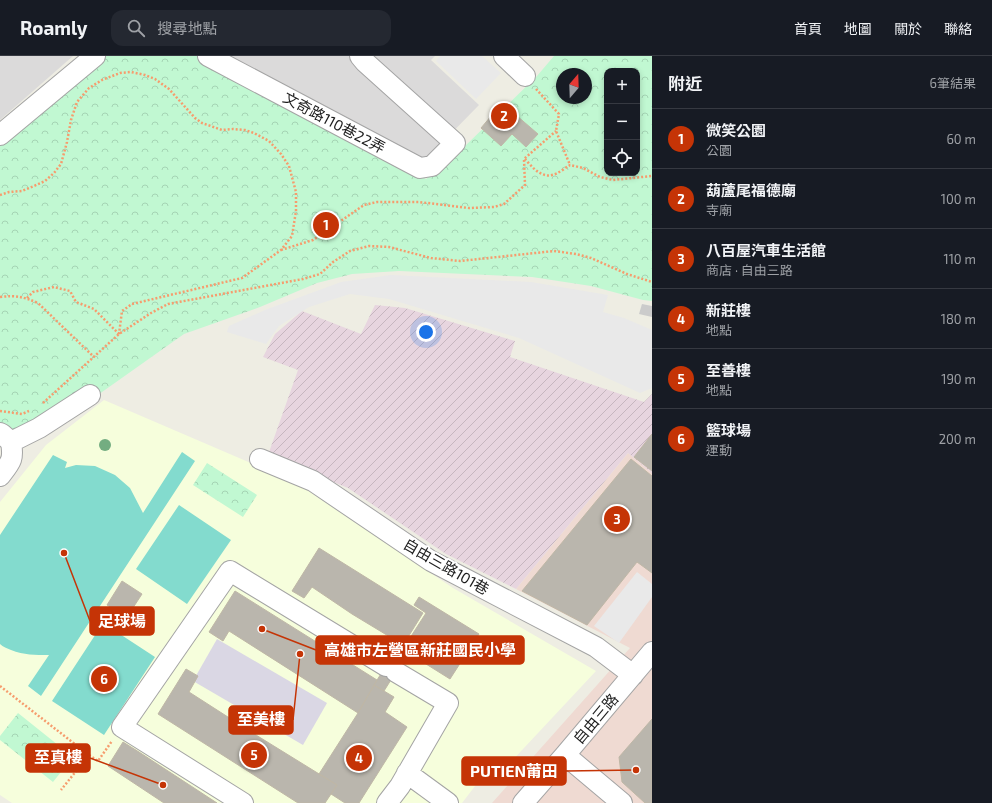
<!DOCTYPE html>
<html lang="zh-TW">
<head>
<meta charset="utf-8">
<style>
  body { margin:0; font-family:"Exo 2","Noto Sans TC",sans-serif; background:#242831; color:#f1f3f6 }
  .controls { position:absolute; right:12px; top:12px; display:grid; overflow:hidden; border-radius:8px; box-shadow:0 2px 6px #0003 }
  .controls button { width:36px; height:36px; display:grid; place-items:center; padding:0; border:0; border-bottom:1px solid #363941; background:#171b24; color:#f1f3f6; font:20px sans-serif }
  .compass { position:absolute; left:556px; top:12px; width:36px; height:36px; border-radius:50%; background:#171b24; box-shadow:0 2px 6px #0003; rotate:19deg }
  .you { position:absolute; left:426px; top:276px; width:14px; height:14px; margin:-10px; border:3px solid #fff; border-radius:50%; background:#1a73e8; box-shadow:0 0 0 6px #1a73e833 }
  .badge { display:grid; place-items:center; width:26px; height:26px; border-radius:50%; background:#c53406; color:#fff; font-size:13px; font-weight:700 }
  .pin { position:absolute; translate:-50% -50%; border:2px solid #fff; box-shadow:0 1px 4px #0006 }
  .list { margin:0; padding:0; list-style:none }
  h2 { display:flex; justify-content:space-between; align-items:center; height:52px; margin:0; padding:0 16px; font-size:17px }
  h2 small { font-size:13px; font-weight:400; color:#9ea1a6 }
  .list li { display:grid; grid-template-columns:26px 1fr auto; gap:12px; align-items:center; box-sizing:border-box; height:60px; padding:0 16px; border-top:1px solid #363941 }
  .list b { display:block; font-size:15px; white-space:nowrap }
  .list p { margin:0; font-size:13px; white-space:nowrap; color:#9ea1a6 }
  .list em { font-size:13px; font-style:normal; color:#9ea1a6 }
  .icon { flex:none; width:22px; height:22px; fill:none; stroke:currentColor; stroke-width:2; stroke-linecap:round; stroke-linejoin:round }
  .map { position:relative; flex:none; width:652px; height:747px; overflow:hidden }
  header { display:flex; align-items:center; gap:24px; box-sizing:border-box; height:56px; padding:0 20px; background:#171b24; border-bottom:1px solid #363941 }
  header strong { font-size:19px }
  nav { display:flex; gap:22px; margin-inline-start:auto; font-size:14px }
  .search { width:280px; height:36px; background:#242831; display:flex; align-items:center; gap:10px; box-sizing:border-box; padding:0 14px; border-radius:12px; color:#9ea1a6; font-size:15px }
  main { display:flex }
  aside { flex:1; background:#171b24 }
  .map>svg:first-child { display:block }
</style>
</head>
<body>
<header>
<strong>Roamly</strong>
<div class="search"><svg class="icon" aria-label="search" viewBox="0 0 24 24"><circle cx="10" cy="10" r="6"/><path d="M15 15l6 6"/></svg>搜尋地點</div>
<nav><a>首頁</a><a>地圖</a><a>關於</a><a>聯絡</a></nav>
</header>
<main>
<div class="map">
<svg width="652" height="747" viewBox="0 0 652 747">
  <defs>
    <pattern id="industrial-furrows" width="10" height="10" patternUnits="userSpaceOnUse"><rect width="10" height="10" fill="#e7d5df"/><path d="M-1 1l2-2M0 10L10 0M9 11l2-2" fill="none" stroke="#c6b6bf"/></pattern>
    <pattern id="park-crowns" width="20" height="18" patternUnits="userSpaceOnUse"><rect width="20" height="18" fill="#c1f8d2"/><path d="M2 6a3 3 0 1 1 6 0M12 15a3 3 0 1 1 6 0" fill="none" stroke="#a5d4b4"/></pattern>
  </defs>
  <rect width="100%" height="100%" fill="#eeede3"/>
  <path fill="#dbdada" d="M0,0H73L0,64Z
    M223,0H435L431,4L479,49L431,98L417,106Z"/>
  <path fill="#efdad2" d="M628,397L652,416V741L646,747H492L630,592L516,533Z"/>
  <path fill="url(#industrial-furrows)" d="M375,249L405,252L515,285L510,301L644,346L652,338V417L628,397L516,533L446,498L348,432L268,399L298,314L263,301L275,278L302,255L361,278Z"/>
  <path fill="#f6fedc" d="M104,344L295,426L453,532L596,615L509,708H492L462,747H12L0,739V446L46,389Z"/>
  <path fill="#cbcbcb" d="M642,248L652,250V261L639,258Z"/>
  <path fill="url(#park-crowns)" fill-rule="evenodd" d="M97,0H205L426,123L463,92L537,20L554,0H652V245L643,244L591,230L532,221L399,215L352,218L317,227L260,251L184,278L30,387L0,377V85ZM607,15H637V117H607ZM562,18H586V42H562Z
    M207,407L257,439L243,461L193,429Z
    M18,657L73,701L53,726L0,684V680Z"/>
  <path fill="#83dbce" d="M182,396L195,405L41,640L28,630L49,599C35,599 24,599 11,594C7,592 3,591 0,588V479L53,399L67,406L65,412L76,409L95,410L115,419L130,432L143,457Z
    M179,449L231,484L187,548L136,513Z
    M103,567L155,601L104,679L52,645Z"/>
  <path fill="#e9e9e9" d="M440,0H482L501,17L476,43L436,5Z
    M391,219L531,226L608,239L603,256L624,262L652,274V332L640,337L519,282L389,243L350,238L309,251L279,270L266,288L227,276L229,270L265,254L341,226Z
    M637,516L652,528V541L619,587L594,570Z"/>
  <path fill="#dad7e4" d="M217,583L327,647L303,689L193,625Z"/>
  <path fill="#bab6ad" stroke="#bfb7a6" d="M502,47L538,78L526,91L512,78L501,90L481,72Z
    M652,378V415L634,401Z
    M631,403L652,420V517L637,506L587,569L522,535Z
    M319,492L423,557L405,586L412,590L384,635L374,629L400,587L352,558L312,531L304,542L292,535Z
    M122,525L142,538L127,561L107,549Z
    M235,535L377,624L358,657L229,575L223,585L209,576Z
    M419,541L479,578L450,623L410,598L415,589L408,585L426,557L414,549Z
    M186,613L198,620L189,636L256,679L337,729L325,747H298L158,658Z
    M374,629L394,641L385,656L407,671L359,747H345L331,738L337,729L319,718L358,657Z
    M652,663V747H645L622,726L619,701Z
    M123,686L139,696L217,747H164L108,710Z"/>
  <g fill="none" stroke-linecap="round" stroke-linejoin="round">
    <g stroke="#a4a4a4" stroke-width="22">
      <path id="minor" d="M208,0L420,112L432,110L455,87L365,6L360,0
        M504,0L525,20
        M0,79L95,0
        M0,377L2,378L11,386C14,404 11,406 0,420
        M11,386L39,372L90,339
        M260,403L313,425L431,505L596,591L633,619
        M565,699L622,747
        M407,717L448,747
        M243,747L122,671L230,515L386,610
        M387,747L400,730L448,647L396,616
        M523,747L565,699L652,596"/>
    </g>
    <path stroke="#f69c6d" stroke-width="2.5" stroke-dasharray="2 2" stroke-linecap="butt" d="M536,33L559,58L556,75L570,109
      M525,103C531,110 541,122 552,119C558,118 565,112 570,109L583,112L600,121L613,124L652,120
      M0,139L9,136L22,135L34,130L45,125L54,117L61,108L67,86L71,64L77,46L89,32L102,24L120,17L131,16L145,19L155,23L169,33L195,62L202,67L222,74L233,73L245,74L254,77L269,85L281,98L289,110L296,136V155L292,180L281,194L242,222L132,248L122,255L119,278
      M281,194L313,184L364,149L377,146H419L469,152L494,151L504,148L525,129L524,103L556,75
      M0,241C16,239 24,241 38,247L94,301
      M27,242L33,236L54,231L70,235L76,246L94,253L119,278
      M43,347L119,278L151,257L168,248L303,223L320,218L333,206L350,195L369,190L389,191L431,202L460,205L554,195L576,198L591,202L627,218L652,226
      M0,355L22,358L29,355
      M0,630L89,699L61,734
      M89,699L98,705L112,685"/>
    <use href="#minor" stroke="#fff" stroke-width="20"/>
  </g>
  <circle fill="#73ad81" cx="105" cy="389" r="6"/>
  <g text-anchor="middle" stroke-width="4" stroke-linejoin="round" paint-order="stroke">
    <g font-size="15" fill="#1d1d1d" stroke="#fff">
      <text transform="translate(334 67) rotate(28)" y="5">文奇路110巷22弄</text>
      <text transform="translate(446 511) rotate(30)" y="5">自由三路101巷</text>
      <text transform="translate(596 663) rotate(-50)" y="5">自由三路</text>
    </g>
  </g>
  <path fill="none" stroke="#c53406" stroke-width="1.5" d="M64 497L90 565M262 573L316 594M300 598L293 664M163 729L90 702M636 714L566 715"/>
  <g fill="#c53406" stroke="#fff" stroke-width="1.5">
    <circle cx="64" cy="497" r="4"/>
    <circle cx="262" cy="573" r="4"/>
    <circle cx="300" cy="598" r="4"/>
    <circle cx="163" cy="729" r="4"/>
    <circle cx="636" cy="714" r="4"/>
  </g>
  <g fill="#c53406" stroke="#c53406" stroke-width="1.5">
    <rect x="90" y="551" width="64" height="28" rx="4"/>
    <rect x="316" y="580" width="208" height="28" rx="4"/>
    <rect x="229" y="650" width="64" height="28" rx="4"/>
    <rect x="26" y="688" width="64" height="28" rx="4"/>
    <rect x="462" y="701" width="104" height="28" rx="4"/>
  </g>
  <g font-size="16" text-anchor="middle" font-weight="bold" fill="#fff">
    <text x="122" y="571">足球場</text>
    <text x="420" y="600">高雄市左營區新莊國民小學</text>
    <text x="261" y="669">至美樓</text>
    <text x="58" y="707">至真樓</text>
    <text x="514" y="721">PUTIEN莆田</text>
  </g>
</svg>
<div class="controls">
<button>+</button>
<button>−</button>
<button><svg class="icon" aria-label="locate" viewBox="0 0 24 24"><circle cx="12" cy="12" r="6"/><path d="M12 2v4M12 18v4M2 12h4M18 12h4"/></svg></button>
</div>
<svg class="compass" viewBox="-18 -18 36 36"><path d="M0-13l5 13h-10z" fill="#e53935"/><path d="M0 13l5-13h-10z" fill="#9ea1a6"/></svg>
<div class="you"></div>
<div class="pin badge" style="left:326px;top:169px">1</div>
<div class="pin badge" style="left:504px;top:60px">2</div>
<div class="pin badge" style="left:617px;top:463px">3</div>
<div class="pin badge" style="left:359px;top:702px">4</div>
<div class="pin badge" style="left:254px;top:699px">5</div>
<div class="pin badge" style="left:104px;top:623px">6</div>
</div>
<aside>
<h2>附近<small>6筆結果</small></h2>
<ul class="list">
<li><span class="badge">1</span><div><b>微笑公園</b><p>公園</p></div><em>60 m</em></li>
<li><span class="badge">2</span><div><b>葫蘆尾福德廟</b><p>寺廟</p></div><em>100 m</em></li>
<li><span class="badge">3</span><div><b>八百屋汽車生活館</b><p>商店 · 自由三路</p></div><em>110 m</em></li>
<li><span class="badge">4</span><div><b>新莊樓</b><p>地點</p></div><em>180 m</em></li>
<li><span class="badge">5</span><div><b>至善樓</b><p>地點</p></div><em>190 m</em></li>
<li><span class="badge">6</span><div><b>籃球場</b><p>運動</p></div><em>200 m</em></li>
</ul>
</aside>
</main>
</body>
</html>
